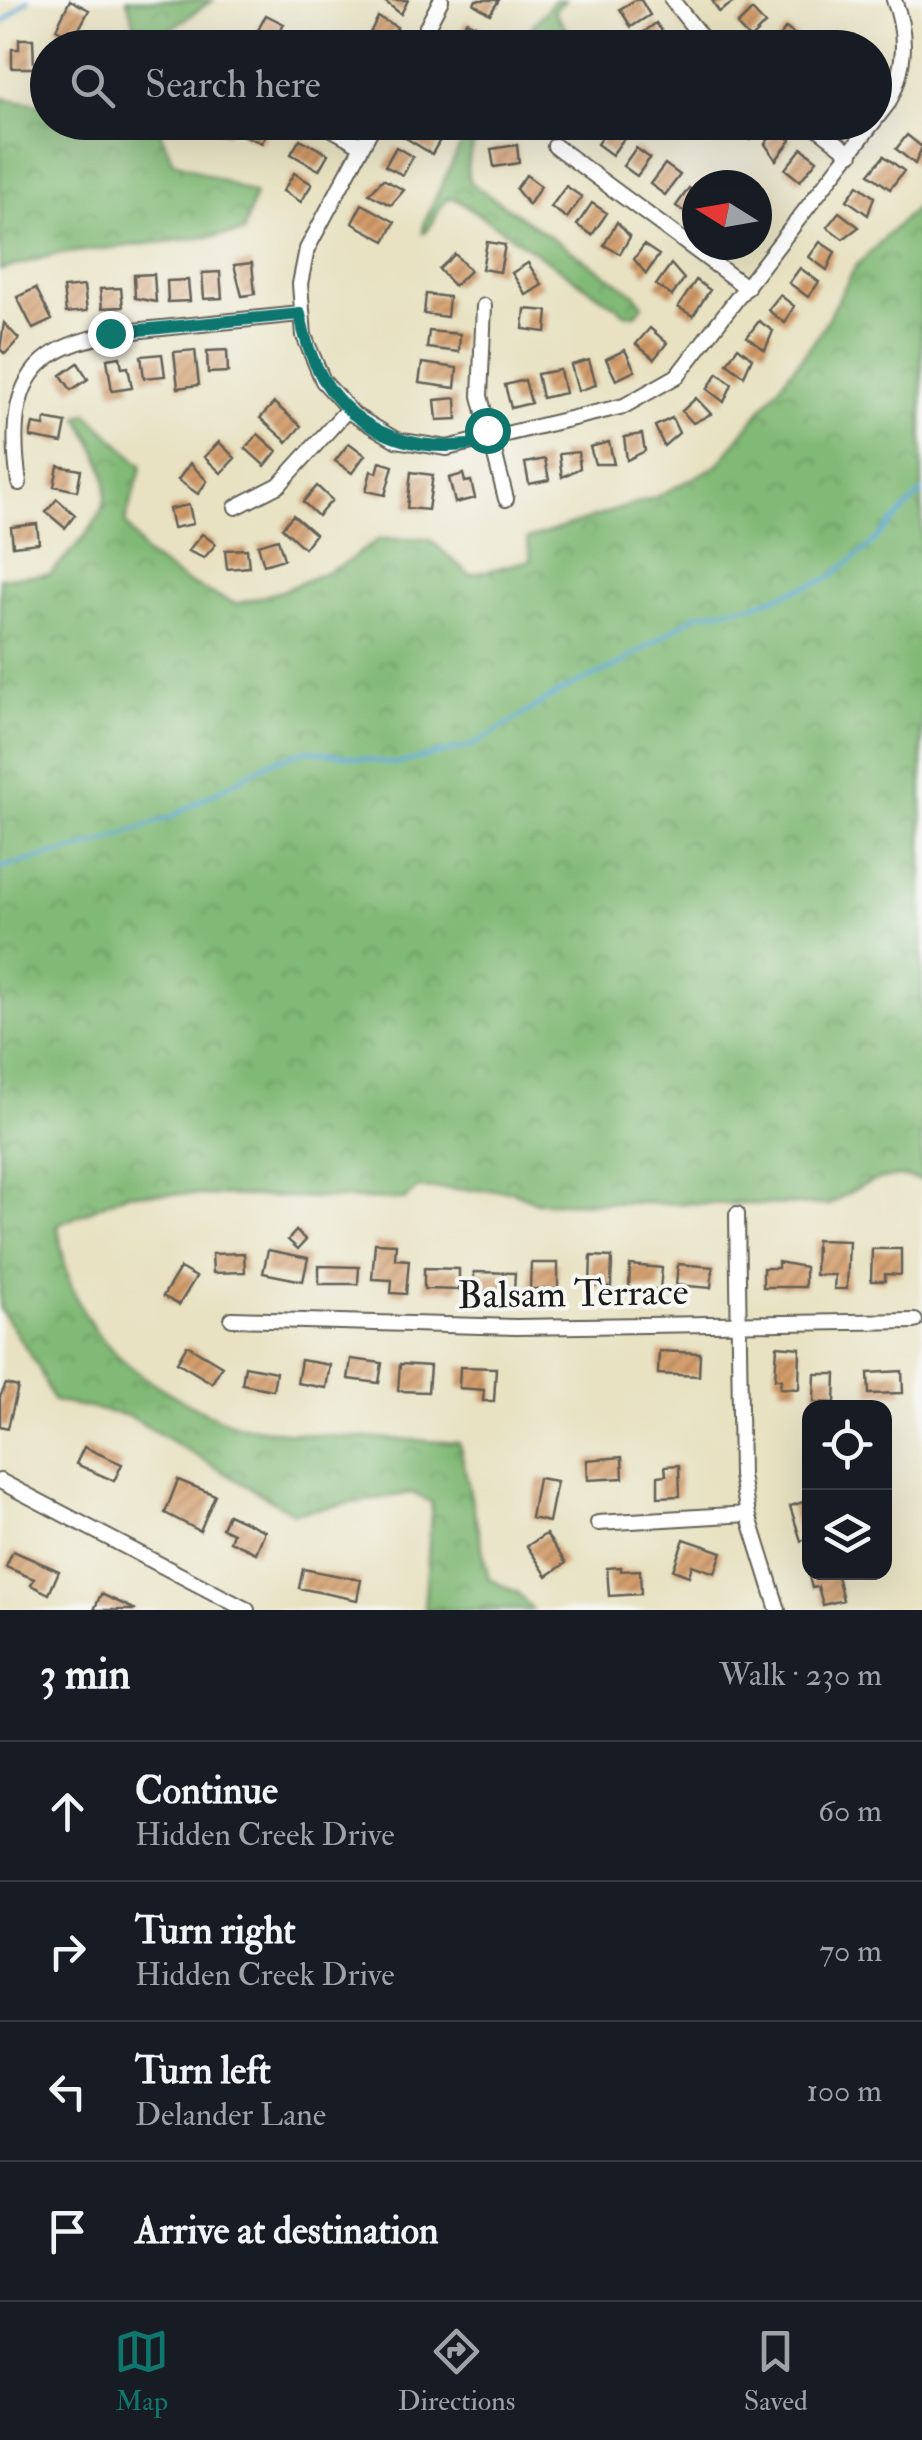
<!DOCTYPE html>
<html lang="en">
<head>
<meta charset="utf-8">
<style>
  body { margin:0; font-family:"IM FELL Double Pica",serif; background:#20242c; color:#f1f3f6 }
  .controls { position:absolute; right:30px; bottom:30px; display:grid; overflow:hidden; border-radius:20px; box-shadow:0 10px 40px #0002 }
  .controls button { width:90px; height:90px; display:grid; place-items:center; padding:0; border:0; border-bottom:2px solid #363941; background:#171b24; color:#f1f3f6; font:50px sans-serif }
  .compass { position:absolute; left:682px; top:170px; width:90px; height:90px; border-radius:50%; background:#171b24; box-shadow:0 10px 40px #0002; rotate:281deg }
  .stop { position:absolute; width:30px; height:30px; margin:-22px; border:8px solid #0f766e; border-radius:50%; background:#fff }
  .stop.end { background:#0f766e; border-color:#fff; box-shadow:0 2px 10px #0008 }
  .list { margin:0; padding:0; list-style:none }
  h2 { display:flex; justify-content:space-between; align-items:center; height:130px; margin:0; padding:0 40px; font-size:42px }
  h2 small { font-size:32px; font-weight:400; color:#9ea1a6 }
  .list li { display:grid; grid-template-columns:65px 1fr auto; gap:30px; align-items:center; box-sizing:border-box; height:140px; padding:0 40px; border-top:2px solid #363941 }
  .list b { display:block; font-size:38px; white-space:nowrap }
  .list p { margin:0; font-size:32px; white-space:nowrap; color:#9ea1a6 }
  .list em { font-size:32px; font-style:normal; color:#9ea1a6 }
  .icon { flex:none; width:55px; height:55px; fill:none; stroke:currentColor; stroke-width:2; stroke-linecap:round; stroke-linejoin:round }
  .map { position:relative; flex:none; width:922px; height:1610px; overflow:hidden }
  .search { position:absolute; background:#171b24; box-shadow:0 10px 40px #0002; left:30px; right:30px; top:30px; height:110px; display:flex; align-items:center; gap:25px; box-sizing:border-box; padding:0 35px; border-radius:55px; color:#9ea1a6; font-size:38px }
  .sheet { height:690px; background:#171b24 }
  nav { display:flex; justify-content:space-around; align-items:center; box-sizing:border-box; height:140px; border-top:2px solid #363941; background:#171b24; font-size:28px; color:#9ea1a6 }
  nav a { display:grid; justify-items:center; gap:5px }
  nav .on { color:#0f766e }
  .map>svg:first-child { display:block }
</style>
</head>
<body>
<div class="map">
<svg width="922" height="1610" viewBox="0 0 922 1610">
  <defs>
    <pattern id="forest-crowns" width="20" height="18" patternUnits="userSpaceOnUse" patternTransform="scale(2.5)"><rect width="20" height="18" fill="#81b976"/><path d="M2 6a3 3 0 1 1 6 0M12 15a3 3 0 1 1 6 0" fill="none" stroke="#6f9e66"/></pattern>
    <pattern id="building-hatch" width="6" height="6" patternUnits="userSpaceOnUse" patternTransform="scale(2.5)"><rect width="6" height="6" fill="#d39b69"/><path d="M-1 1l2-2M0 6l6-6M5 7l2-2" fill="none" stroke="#aa7e56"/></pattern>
  </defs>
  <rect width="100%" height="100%" fill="#f6f6f2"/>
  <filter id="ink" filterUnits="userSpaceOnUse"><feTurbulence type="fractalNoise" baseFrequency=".01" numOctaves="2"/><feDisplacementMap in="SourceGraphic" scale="20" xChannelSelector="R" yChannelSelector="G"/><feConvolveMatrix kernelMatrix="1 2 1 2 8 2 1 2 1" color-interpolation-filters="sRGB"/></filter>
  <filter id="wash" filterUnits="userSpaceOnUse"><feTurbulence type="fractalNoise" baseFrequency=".0048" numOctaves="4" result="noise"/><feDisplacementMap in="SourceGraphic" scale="40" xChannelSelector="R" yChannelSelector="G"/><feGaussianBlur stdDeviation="2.25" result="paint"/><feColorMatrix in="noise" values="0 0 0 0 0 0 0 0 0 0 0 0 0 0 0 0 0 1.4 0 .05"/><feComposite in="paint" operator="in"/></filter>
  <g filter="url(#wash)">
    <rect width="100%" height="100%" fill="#e8e2c2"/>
    <path fill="url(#forest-crowns)" stroke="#4e6a49" stroke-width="2.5" d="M127,0H213L142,48Z
      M555,0H565L554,11L570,35L587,47H514Z
      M0,98L47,105L48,122L156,123L173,161L255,194L243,233L57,254L0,270Z
      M471,123H486C476,142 460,163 471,183L635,294L643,305L636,314H627L456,199L448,198C437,208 435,226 423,233L424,222Z
      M922,201V1181C887,1169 858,1186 829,1205L536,1202L513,1191L418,1188L404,1200L128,1193L58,1225C67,1311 105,1358 180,1399C198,1409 222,1422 243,1426C313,1439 388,1437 459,1443L489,1579L518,1593L533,1610H424L432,1503L412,1493L293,1513L129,1416L53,1401L38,1366L0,1309V578L50,574C111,511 125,495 78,417L87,413L142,466L125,522L146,555L188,583L236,604L282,591L344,564L379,539H429L470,575L531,560L527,539L656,497L718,465L818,336L856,266Z"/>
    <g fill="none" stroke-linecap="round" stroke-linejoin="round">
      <path stroke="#5aa8d3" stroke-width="4" d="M0,25L28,0
        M0,868L101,843L171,817L270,762L308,750L395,764L472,746L563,690L617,666L697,614L753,605L828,579L866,549L922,492"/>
    </g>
    <g id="blocks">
      <path fill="url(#building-hatch)" d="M70,0L89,10L74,38L56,29Z
        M383,0H408L401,14Z
        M476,0H499L490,14L474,4Z
        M635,0H641L650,15L631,27L620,9Z
        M712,0H737L719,12Z
        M752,10L765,24L750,39L737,25Z
        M266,15L284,24L274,43L256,34Z
        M378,17L397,27L387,47L368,37Z
        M466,21L493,33L486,48L469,43L471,38L461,33Z
        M656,23L668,39L649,48L640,35Z
        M786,28L800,39L793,48H770Z
        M291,37L311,48H285Z
        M19,39H33L34,68H12V49H19Z
        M211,122H233L226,135L209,126Z
        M247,122H271L262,143L242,135Z
        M408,122H422L443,135L432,154L401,135Z
        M737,122H764L750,140L734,127Z
        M776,129L791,140L776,160L765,144Z
        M607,130L625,137L612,155L597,144Z
        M907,135L922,147L915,164L896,149Z
        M300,139L328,154L319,170L291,154Z
        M517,145L519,163L494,167L491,149Z
        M396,147L413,157L403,175L385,166Z
        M636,148L650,158L637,176L623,166Z
        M802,148L817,160L800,181L785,169Z
        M884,156L904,171L890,189L869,174Z
        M665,164L680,175L665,195L650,184Z
        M294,173L312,184L301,202L283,191Z
        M526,175L541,186L529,205L516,189Z
        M383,179L404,190L391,205L369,194Z
        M858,185L874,197L868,215L847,200Z
        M566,186L582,197L567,218L551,207Z
        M689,188L697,194V207L690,216L676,206Z
        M592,203L607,213L592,235L577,225Z
        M362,204L395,222L385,241L352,223Z
        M839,212L859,227L843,239L827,227Z
        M617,222L630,237L620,254L604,245Z
        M487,242L505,245L500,272L482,269Z
        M820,242L835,252L827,270L809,257Z
        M644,245L659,255L646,274L634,259Z
        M455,254L470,271L454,286L439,269Z
        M252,263L255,294L242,296L234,265Z
        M528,263L542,285L526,295L512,273Z
        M671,264L684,279L672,296L656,285Z
        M800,268L819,282L808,297L789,283Z
        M220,272L222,298L204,299L202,273Z
        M154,274L156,302L135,298L134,275Z
        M188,280L190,301L168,302L167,281Z
        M696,280L710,290L693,316L678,307Z
        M84,286L87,311L66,313L63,288Z
        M36,288L52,320L33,329L17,297Z
        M121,288L123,307L102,308L100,289Z
        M426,294L449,297L447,317L424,314Z
        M780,295L794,306L785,323L768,310Z
        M525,309L548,311L546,332L523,329Z
        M759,321L773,331L765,350L747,337Z
        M4,323L19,339L5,354L0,349Z
        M650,328L667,343L654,359L636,344Z
        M429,331L460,334L459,352L427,348Z
        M738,347L752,358L744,376L727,363Z
        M195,350L199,385L178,388L174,352Z
        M227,350L228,372L208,373L207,351Z
        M625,350L635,371L616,380L606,359Z
        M162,354L165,376L144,378L141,356Z
        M120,357L122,368L128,367L132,388L112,391L107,359Z
        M589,360L596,385L578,391L571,365Z
        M78,363L88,379L71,390L61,375Z
        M422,363L457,368L455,388L419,383Z
        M560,370L565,393L542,398L537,374Z
        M718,373L732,384L724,402L707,389Z
        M525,380L531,403L511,408L505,385Z
        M456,398L457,419L437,420L435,400Z
        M696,398L711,414L693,423L682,411Z
        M274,403L301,426L287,442L260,418Z
        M672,418L679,433L664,446L655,426Z
        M45,419L66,423L62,443L30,437L33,424L44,426Z
        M258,434L277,451L265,466L245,448Z
        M642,434L645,451L627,460L624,437Z
        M219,442L235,458L221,473L204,457Z
        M609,442L614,464H595L590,447Z
        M349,443L365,455L352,473L335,461Z
        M578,452L580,468L562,477L559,454Z
        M545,459L549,480L529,484L525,463Z
        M380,462L393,466L385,495L366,491L371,471L377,473Z
        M190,463L207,481L198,494L178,480Z
        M58,466L81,470L77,491L54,486Z
        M411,472L433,475L428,510L407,508Z
        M463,474L465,482L471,481L475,498L455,503L449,478Z
        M317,486L332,500L318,516L303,502Z
        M57,499L75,515L65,528L46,512Z
        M189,505L193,524L173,528L169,509Z
        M293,515L315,534L304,548L282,528Z
        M37,524L39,543L13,546L11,527Z
        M202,534L216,544L204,558L188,551Z
        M278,539L284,559L264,565L258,545Z
        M247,549L249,567L227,569L225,550Z
        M296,1231L306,1240L298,1249L288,1240Z
        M816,1240L849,1241L847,1289H834L835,1275H815Z
        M375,1243L396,1244L395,1259L409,1260L406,1294L391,1293L392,1280L372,1279Z
        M872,1249H901V1275L885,1274V1281H871Z
        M268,1250L308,1258L303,1281L263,1273Z
        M244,1253L245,1272L213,1273L212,1254Z
        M591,1256L612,1257L611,1287L590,1286Z
        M778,1262L805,1267V1287H763V1268H778Z
        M531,1263H558V1289H530Z
        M678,1264L713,1267L711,1288L676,1285Z
        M630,1265L662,1268L660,1290L629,1288Z
        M319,1266L359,1267L358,1284H319Z
        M180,1268L196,1277L179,1305L163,1296Z
        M424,1268L459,1269V1290L424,1289Z
        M474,1272L515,1273L514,1292L474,1291Z
        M187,1345L222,1366L212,1383L177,1362Z
        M777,1346L800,1348L799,1389L780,1388L781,1379H775Z
        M659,1351L700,1353L699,1376L658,1374Z
        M351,1359L382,1363L379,1383L348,1379Z
        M301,1360L330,1365L326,1388L297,1383Z
        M400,1364L430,1366L428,1392L398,1391Z
        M245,1366L276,1372L273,1390L242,1384Z
        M460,1367L496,1368L494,1401H483L484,1390L459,1388Z
        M902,1371L903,1393L869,1394L868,1373Z
        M815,1374H836L835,1403L814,1402Z
        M6,1384L18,1387L8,1428L0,1426V1397Z
        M84,1447L122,1464L114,1481L76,1464Z
        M622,1457L623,1478L588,1480L587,1460Z
        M679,1465L680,1496L658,1497V1476L666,1475L665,1466Z
        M538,1478L557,1481L549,1522L531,1518Z
        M178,1480L215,1495L200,1531L165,1513Z
        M810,1500V1538L801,1541L790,1506Z
        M228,1514L265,1531L256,1553L230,1541L233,1533L222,1528Z
        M546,1534L566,1563L547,1576L527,1546Z
        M684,1539L722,1552L715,1573L692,1565L689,1576L673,1570Z
        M13,1551L59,1571L49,1594L31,1585L34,1579L6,1567Z
        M621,1567V1571L640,1570L641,1594L609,1596L607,1568Z
        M303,1569L361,1580L357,1600L299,1588Z
        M824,1572H836L843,1600L823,1605L818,1587L812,1588L809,1577Z
        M101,1594L136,1610H94Z"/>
    </g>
  </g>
  <g filter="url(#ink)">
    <use href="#blocks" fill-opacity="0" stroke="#636156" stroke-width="2.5"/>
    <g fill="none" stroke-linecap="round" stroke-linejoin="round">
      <g stroke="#636156" stroke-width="18">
        <path id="street" d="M672,0L710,48
          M416,48L441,0
          M320,122L362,146
          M375,122L307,249L300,284L304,336L323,381L354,415L396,440L447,448L624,406L677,376L889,102C905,68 908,36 894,0
          M810,122L851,154
          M555,146L747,288
          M484,306L480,396L506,499
          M19,483C0,353 57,338 162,328C208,323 254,319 300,314
          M236,507L279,485L348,409
          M737,1214L741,1476L748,1514L778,1610
          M232,1319L516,1327L915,1321
          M0,1481L247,1610
          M598,1523L748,1514"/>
      </g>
      <use href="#street" stroke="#fff" stroke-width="14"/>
    </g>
  </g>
  <g fill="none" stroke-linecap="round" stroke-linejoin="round" filter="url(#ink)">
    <path stroke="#0f766e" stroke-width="12" d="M110,333L300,314C316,412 393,463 490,441L487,430"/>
  </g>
  <g text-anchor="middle" stroke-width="8" stroke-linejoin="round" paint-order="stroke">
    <g font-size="38" fill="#1c1c1c" stroke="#f6f6f2">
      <text transform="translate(573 1293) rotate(-1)" y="13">Balsam Terrace</text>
    </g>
  </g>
</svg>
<div class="controls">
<button><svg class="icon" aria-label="locate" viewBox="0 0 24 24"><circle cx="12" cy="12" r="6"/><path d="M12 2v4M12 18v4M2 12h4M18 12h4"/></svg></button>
<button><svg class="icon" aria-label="layers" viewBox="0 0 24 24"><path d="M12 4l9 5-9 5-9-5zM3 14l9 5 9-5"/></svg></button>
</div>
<svg class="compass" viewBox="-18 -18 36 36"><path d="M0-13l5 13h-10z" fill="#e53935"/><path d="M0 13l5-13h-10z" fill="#9ea1a6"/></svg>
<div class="stop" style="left:487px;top:430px"></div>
<div class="stop end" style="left:110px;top:333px"></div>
<div class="search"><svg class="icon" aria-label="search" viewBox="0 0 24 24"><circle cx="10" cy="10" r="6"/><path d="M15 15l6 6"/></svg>Search here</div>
</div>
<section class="sheet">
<h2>3 min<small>Walk · 230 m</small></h2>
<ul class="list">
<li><svg class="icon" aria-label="ahead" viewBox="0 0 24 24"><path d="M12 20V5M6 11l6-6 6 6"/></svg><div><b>Continue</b><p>Hidden Creek Drive</p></div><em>60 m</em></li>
<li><svg class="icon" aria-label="right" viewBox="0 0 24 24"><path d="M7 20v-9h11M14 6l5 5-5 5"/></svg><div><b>Turn right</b><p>Hidden Creek Drive</p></div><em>70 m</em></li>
<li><svg class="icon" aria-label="left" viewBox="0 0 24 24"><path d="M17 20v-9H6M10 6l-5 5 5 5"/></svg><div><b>Turn left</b><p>Delander Lane</p></div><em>100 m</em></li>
<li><svg class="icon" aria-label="arrive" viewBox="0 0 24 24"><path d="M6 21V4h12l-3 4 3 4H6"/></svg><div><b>Arrive at destination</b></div></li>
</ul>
</section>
<nav>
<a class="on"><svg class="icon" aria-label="map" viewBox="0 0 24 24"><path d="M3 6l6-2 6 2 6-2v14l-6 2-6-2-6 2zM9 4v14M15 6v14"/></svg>Map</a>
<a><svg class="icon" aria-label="directions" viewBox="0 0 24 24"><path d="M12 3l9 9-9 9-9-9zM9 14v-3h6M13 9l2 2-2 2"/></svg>Directions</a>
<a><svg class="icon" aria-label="saved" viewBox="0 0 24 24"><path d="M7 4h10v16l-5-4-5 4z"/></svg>Saved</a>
</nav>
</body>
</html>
